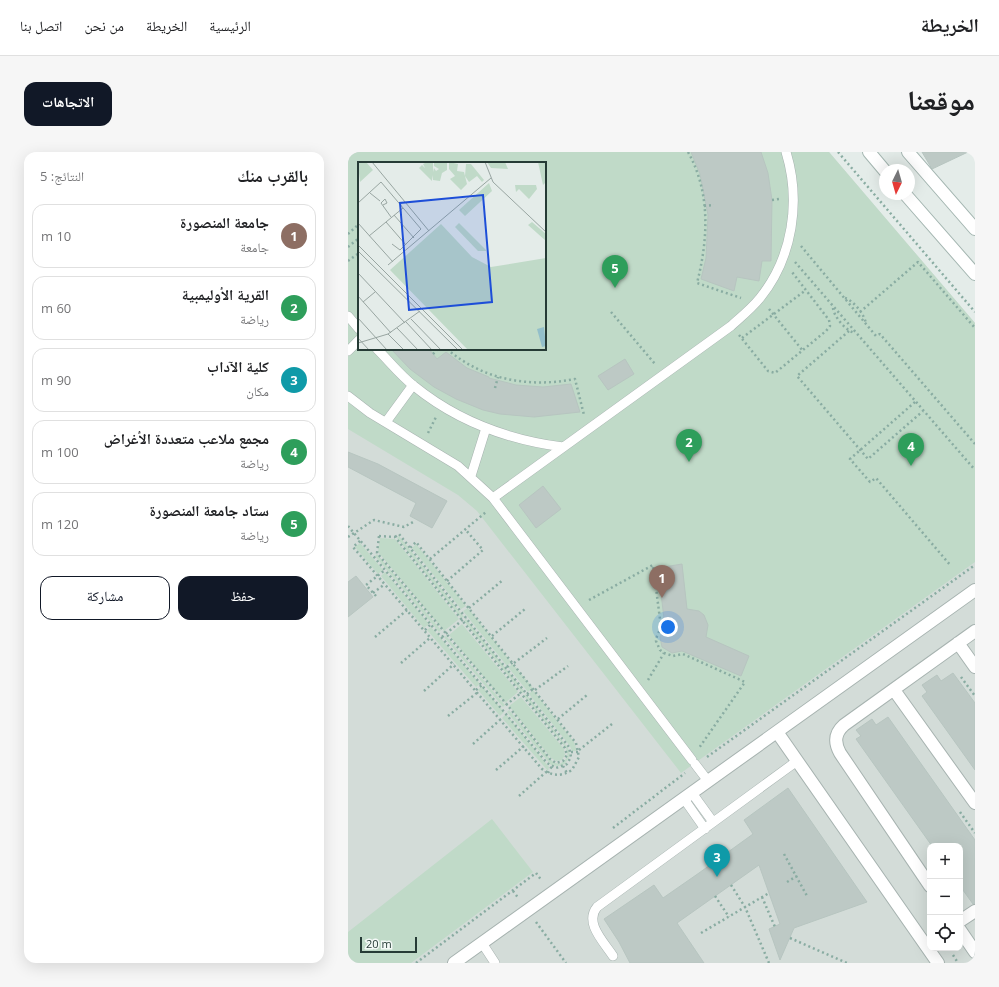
<!DOCTYPE html>
<html lang="ar">
<head>
<meta charset="utf-8">
<style>
  body { margin:0; font-family:"Open Sans","Noto Naskh Arabic",sans-serif; background:#f6f6f6; color:#202124; direction:rtl }
  .controls { position:absolute; right:12px; bottom:12px; display:grid; overflow:hidden; border-radius:8px; box-shadow:0 4px 16px #0002 }
  .controls button { width:36px; height:36px; display:grid; place-items:center; padding:0; border:0; border-bottom:1px solid #e0e0e0; background:#fff; color:#202124; font:20px sans-serif }
  .compass { position:absolute; left:531px; top:12px; width:36px; height:36px; border-radius:50%; background:#fff; box-shadow:0 4px 16px #0002; rotate:185deg }
  .scale { position:absolute; left:12px; bottom:10px; width:57px; box-sizing:border-box; padding-left:4px; border:2px solid #263b36; border-top:0; font-size:11px; line-height:14px; white-space:nowrap; color:#263b36; -webkit-text-stroke:3px #f4f9f7; paint-order:stroke }
  .you { position:absolute; left:320px; top:475px; width:14px; height:14px; margin:-10px; border:3px solid #fff; border-radius:50%; background:#1a73e8; box-shadow:0 0 0 6px #1a73e833 }
  .badge { display:grid; place-items:center; width:26px; height:26px; border-radius:50%; background:#111827; color:#fff; font-size:13px; font-weight:700 }
  .pin { position:absolute; translate:-50% -33px; filter:drop-shadow(0 1px 2px #0008) }
  .pin::after { content:''; position:absolute; top:21px; width:14px; height:12px; background:inherit; clip-path:polygon(0 0,100% 0,50% 100%) }
  .list { margin:0; padding:0; list-style:none }
  h2 { display:flex; justify-content:space-between; align-items:center; height:52px; margin:0; padding:0 16px; font-size:17px }
  h2 small { font-size:13px; font-weight:400; color:#757577 }
  .list li { display:grid; grid-template-columns:26px 1fr auto; gap:12px; align-items:center; box-sizing:border-box; height:64px; margin:0 8px 8px; padding:0 8px; border:1px solid #e0e0e0; border-radius:12px }
  .list b { display:block; font-size:15px; white-space:nowrap }
  .list p { margin:0; font-size:13px; white-space:nowrap; color:#757577 }
  .list em { font-size:13px; font-style:normal; color:#757577 }
  .actions { display:flex; gap:8px; padding:12px 16px }
  .actions a { flex:1; padding:9px 0; border:1px solid #111827; border-radius:12px; text-align:center; font-size:14px; color:#111827 }
  .actions .main { background:#111827; color:#fff }
  .icon { flex:none; width:22px; height:22px; fill:none; stroke:currentColor; stroke-width:2; stroke-linecap:round; stroke-linejoin:round }
  .map { position:relative; flex:none; width:627px; height:811px; overflow:hidden; direction:ltr; border-radius:12px }
  header { display:flex; align-items:center; gap:24px; box-sizing:border-box; height:56px; padding:0 20px; background:#fff; border-bottom:1px solid #e0e0e0 }
  header strong { font-size:19px }
  nav { display:flex; gap:22px; margin-inline-start:auto; font-size:14px }
  .intro { display:flex; align-items:center; justify-content:space-between; box-sizing:border-box; height:96px; padding:0 24px }
  h1 { margin:0; font-size:28px }
  .button { padding:10px 18px; border-radius:12px; background:#111827; color:#fff; font-size:14px; font-weight:700 }
  main { display:flex; gap:24px; padding:0 24px }
  aside { flex:1; background:#fff; border-radius:12px; box-shadow:0 4px 16px #0002 }
  .map>svg:first-child { display:block }
</style>
</head>
<body>
<header>
<strong>الخريطة</strong>
<nav><a>الرئيسية</a><a>الخريطة</a><a>من نحن</a><a>اتصل بنا</a></nav>
</header>
<div class="intro"><h1>موقعنا</h1><a class="button">الاتجاهات</a></div>
<main>
<div class="map">
<svg width="627" height="811" viewBox="0 0 627 811">
  <rect width="100%" height="100%" fill="#e4ece9"/>
  <path fill="#d3dcd8" fill-rule="evenodd" d="M0,0H481L627,171V811H0ZM11,11H197V197H11ZM582,694H612V796H582Z"/>
  <path fill="#c0dac8" fill-rule="evenodd" d="M0,0H481L627,171V410L333,621L129,359L110,343L0,277ZM11,11H197V197H11Z
    M51,384L116,465L113,466L49,386Z
    M32,386L47,387L111,467L96,479L30,400Z
    M12,391L35,418L30,422L7,395Z
    M68,392L118,454L113,457L64,396Z
    M29,402L93,478L91,480L27,404Z
    M37,420L81,472L76,476L33,424Z
    M120,456L163,510L159,514L115,459Z
    M118,467L177,540L174,541L116,469Z
    M114,472L170,540L157,551L101,483Z
    M83,475L132,532L128,535L79,478Z
    M98,484L157,553L155,555L96,485Z
    M165,512L185,536L180,540L160,515Z
    M134,534L156,560L152,564L130,538Z
    M185,538L226,590L229,599H224L222,594L181,542Z
    M178,542L220,596L222,603L217,612L210,614L203,613L159,560L161,558L205,610L211,612C219,609 221,603 218,596L176,544Z
    M173,545L216,597L217,603L214,608L208,609L203,606L161,554Z
    M158,562L201,615L200,619L154,566Z
    M144,667L185,720L63,811H0V780Z"/>
  <path fill="#bdc9c5" stroke="#b7c5c0" d="M343,0H413L420,21L424,48L423,109H414L411,129L389,125L386,139L353,127L358,106L360,63L352,22Z
    M574,0H620L584,17Z
    M43,197H81L89,207L98,200L119,216L141,225V226L168,233L195,235L223,232L232,260L186,265L152,262L135,258L108,247L86,235L62,217Z
    M277,207L286,222L260,238L250,224Z
    M0,300L30,312L99,349L84,376L62,364L68,351L0,315Z
    M195,334L213,357L188,376L171,353Z
    M334,412L339,457L351,459L356,463L360,473L358,485L401,504L393,524L334,499L324,501L314,495L312,485L317,475L310,416Z
    M8,424L25,445L0,465V430Z
    M605,521L627,551V618L574,544L579,540L574,533L589,523L593,529Z
    M540,565L627,688V752H625L612,734V694H584L508,587L513,584L508,578L524,567L528,573Z
    M440,636L519,750L446,776L432,808L421,777L432,772L411,713L329,771L356,811H282L271,790L256,767L306,733L315,746L351,721L405,682L396,668Z"/>
  <g fill="none" stroke-linecap="round" stroke-linejoin="round">
    <g stroke="#a7b3b0" stroke-width="10">
      <path id="lane" d="M0,164L11,177
        M29,197C41,209 53,224 66,234C109,269 161,288 215,295
        M0,199L11,188
        M0,244L22,261L110,314L145,346L344,608
        M38,270L65,233
        M123,324L138,276
        M145,346L383,174C393,165 404,156 412,146C445,105 453,49 438,0
        M347,612L360,629
        M344,641L365,670
        M336,647L357,677
        M134,791L147,811
        M265,804C256,790 236,771 249,755L449,609"/>
    </g>
    <g stroke="#a7b3b0" stroke-width="14">
      <path id="street" d="M610,491L627,515
        M546,538L627,651
        M429,580L590,811
        M582,734L492,601C486,590 487,581 496,573L627,479
        M612,769L627,759
        M612,778L627,800
        M106,811L627,438"/>
    </g>
    <g stroke="#a4b6b1" stroke-width="14">
      <path id="secondary" d="M521,0L537,19
        M560,0L627,77
        M557,42L627,122"/>
    </g>
    <path stroke="#89aca2" stroke-width="2.5" stroke-dasharray="2 3" stroke-linecap="butt" d="M340,0C363,41 360,88 349,131L393,146
      M490,0L627,160
      M424,48L431,47
      M356,54L366,53
      M0,82L11,72
      M453,94L528,184L532,182L627,292
      M0,95L11,86
      M0,109L11,101
      M447,110L627,318
      M497,146C506,149 517,163 518,172
      M485,156C486,165 498,179 507,181
      M421,157L455,199
      M263,160L307,212
      M512,160L570,110L627,176
      M501,179L449,224L520,307L575,259
      M391,183L420,219L427,221L478,179L482,174L481,168L444,120
      M394,186L458,138
      M99,197C135,228 181,236 227,227L236,263
      M85,202L90,197
      M147,236L150,225
      M567,250L502,307L522,330L528,326L603,414
      M80,281L88,265
      M0,374L199,611L208,616L219,612L223,605L221,595L51,382L47,385
      M31,384L47,385L217,596L219,603L215,609L208,611L202,607L161,555L29,401Z
      M0,385L26,368L56,375L65,370
      M12,389L5,395L194,617C204,624 213,625 224,618L231,605L228,591L68,390L62,396
      M82,407L138,360
      M99,429L135,398L117,377
      M25,441L37,432
      M28,444L18,433L37,418
      M241,448L305,413L313,475L309,484L308,489L312,498L316,501L325,504L335,502L397,530L351,596
      M121,456L155,428
      M77,478L83,472
      M144,484L177,457
      M27,485L59,458
      M94,485L118,465
      M53,511L83,485
      M166,511L199,486
      M159,515L165,510
      M613,525L627,544
      M300,528L316,501
      M128,538L134,533
      M187,538L220,514
      M76,539L106,512
      M179,542L186,536
      M158,553L173,541
      M100,564L130,540
      M210,567L239,543
      M125,592L153,567
      M231,598L264,572
      M223,600H231
      M359,605L627,413
      M215,614L219,621
      M148,618L176,594
      M200,621L204,614
      M171,644L198,620
      M612,660L627,681
      M265,676L337,621
      M436,702L459,744
      M439,730L449,724
      M383,733L397,755L421,811
      M165,739L171,747
      M367,744L381,765
      M414,745L427,775
      M188,770L218,811
      M353,781L421,741
      M442,786L499,811
      M605,803L610,811
      M68,811L188,721L194,729"/>
    <use href="#lane" stroke="#fff" stroke-width="9"/>
    <use href="#street" stroke="#fff" stroke-width="12"/>
    <use href="#secondary" stroke="#fff" stroke-width="12"/>
  </g>
  <g transform="translate(10 10)">
    <rect width="188" height="188" fill="#e4ece9"/>
    <path d="M2,0H8L15,8L2,20L0,3ZM69,0H75V10L76,6L78,9L81,7L76,4V0H89V8L84,11L82,19L75,18L74,13V19L61,6L64,3L67,6L65,2ZM91,0L100,2L99,9L106,10L109,22L103,28L92,17L97,14L91,7ZM129,0H147L150,7L133,6ZM180,0H188V20L185,23ZM108,2H113L126,18L124,20L119,14L111,20L107,14ZM131,21L134,29L107,54L101,48ZM157,23H178L179,27L171,37L161,27L158,30ZM174,60L188,72V79L170,63ZM101,61L128,88V89H120L97,65ZM83,62L114,95L133,105L188,96V188H110L32,108Z" fill="#c0dac8"/>
    <path d="M186,165L188,184L184,185L179,167Z" fill="#93bfca"/>
    <path fill="none" stroke="#98a5a1" stroke-width="1" d="M14,0L71,69M127,0L135,20L188,70M12,31L22,39M0,41L23,20L63,67L42,88L34,82M25,43L29,41L27,37L23,41L33,55M36,53L56,76M28,60L48,83M0,61L35,100M11,74L45,46M0,83L105,188M0,89L100,188M30,103L133,16M0,111L47,161M0,134L33,171M5,140L17,130M0,156L29,188M53,157L83,188M48,160L74,188M39,166L60,188M30,172L46,188M0,176L11,188M0,181L30,172L62,149"/>
    <path fill="#1d4ed8" fill-opacity="0.15" stroke="#1d4ed8" stroke-width="2" d="M125,33L134,140L51,148L42,41Z"/>
    <rect width="188" height="188" fill="none" stroke="#263b36" stroke-width="2"/>
  </g>
</svg>
<div class="controls">
<button>+</button>
<button>−</button>
<button><svg class="icon" aria-label="locate" viewBox="0 0 24 24"><circle cx="12" cy="12" r="6"/><path d="M12 2v4M12 18v4M2 12h4M18 12h4"/></svg></button>
</div>
<svg class="compass" viewBox="-18 -18 36 36"><path d="M0-13l5 13h-10z" fill="#e53935"/><path d="M0 13l5-13h-10z" fill="#757577"/></svg>
<div class="scale">20 m</div>
<div class="you"></div>
<div class="pin badge" style="left:314px;top:446px;background:#8d6e63">1</div>
<div class="pin badge" style="left:341px;top:310px;background:#2e9e5b">2</div>
<div class="pin badge" style="left:369px;top:725px;background:#0f9aa8">3</div>
<div class="pin badge" style="left:563px;top:314px;background:#2e9e5b">4</div>
<div class="pin badge" style="left:267px;top:136px;background:#2e9e5b">5</div>
</div>
<aside>
<h2>بالقرب منك<small>النتائج: 5</small></h2>
<ul class="list">
<li><span class="badge" style="background:#8d6e63">1</span><div><b>جامعة المنصورة</b><p>جامعة</p></div><em>10 m</em></li>
<li><span class="badge" style="background:#2e9e5b">2</span><div><b>القرية الأوليمبية</b><p>رياضة</p></div><em>60 m</em></li>
<li><span class="badge" style="background:#0f9aa8">3</span><div><b>كلية الآداب</b><p>مكان</p></div><em>90 m</em></li>
<li><span class="badge" style="background:#2e9e5b">4</span><div><b>مجمع ملاعب متعددة الأغراض</b><p>رياضة</p></div><em>100 m</em></li>
<li><span class="badge" style="background:#2e9e5b">5</span><div><b>ستاد جامعة المنصورة</b><p>رياضة</p></div><em>120 m</em></li>
</ul>
<div class="actions"><a class="main">حفظ</a><a>مشاركة</a></div>
</aside>
</main>
</body>
</html>
